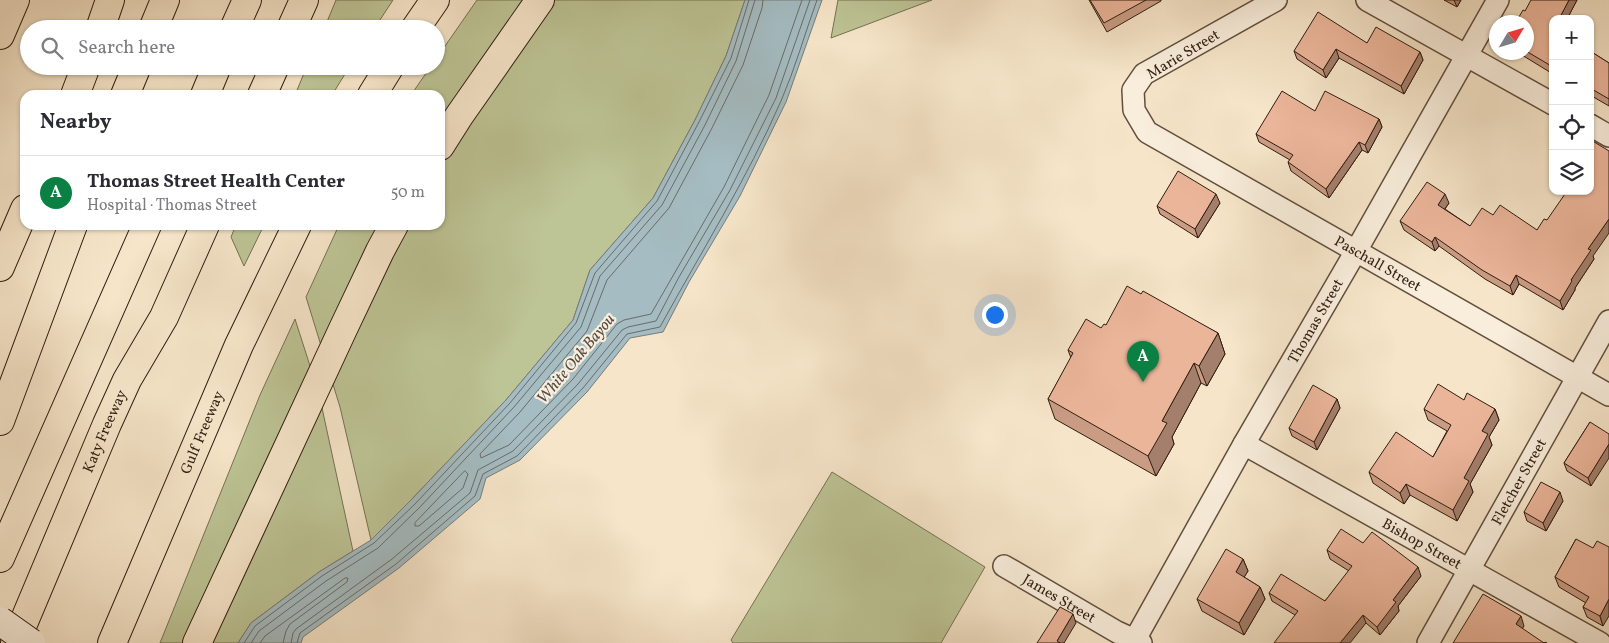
<!DOCTYPE html>
<html lang="en">
<head>
<meta charset="utf-8">
<style>
  body { margin:0; font-family:Vollkorn,serif; background:#f2f2f3; color:#2b2b33 }
  .controls { position:absolute; right:15px; top:15px; display:grid; overflow:hidden; border-radius:10px; box-shadow:0 1px 4px #0004 }
  .controls button { width:45px; height:45px; display:grid; place-items:center; padding:0; border:0; border-bottom:1px solid #e1e1e2; background:#fff; color:#2b2b33; font:25px sans-serif }
  .compass { position:absolute; left:1489px; top:15px; width:45px; height:45px; border-radius:50%; background:#fff; box-shadow:0 1px 4px #0004; rotate:52deg }
  .you { position:absolute; left:994px; top:314px; width:18px; height:18px; margin:-12px; border:4px solid #fff; border-radius:50%; background:#1a73e8; box-shadow:0 0 0 8px #1a73e833 }
  .badge { display:grid; place-items:center; width:32px; height:32px; border-radius:50%; background:#0b8043; color:#fff; font-size:16px; font-weight:700 }
  .pin { position:absolute; translate:-50% -41px; filter:drop-shadow(0 1px 2px #0008) }
  .pin::after { content:''; position:absolute; top:26px; width:18px; height:15px; background:inherit; clip-path:polygon(0 0,100% 0,50% 100%) }
  .list { margin:0; padding:0; list-style:none }
  h2 { display:flex; justify-content:space-between; align-items:center; height:65px; margin:0; padding:0 20px; font-size:21px }
  h2 small { font-size:16px; font-weight:400; color:#7c7c81 }
  .list li { display:grid; grid-template-columns:32px 1fr auto; gap:15px; align-items:center; box-sizing:border-box; height:75px; padding:0 20px; border-top:1px solid #e1e1e2 }
  .list b { display:block; font-size:19px; white-space:nowrap }
  .list p { margin:0; font-size:16px; white-space:nowrap; color:#7c7c81 }
  .list em { font-size:16px; font-style:normal; color:#7c7c81 }
  .icon { flex:none; width:28px; height:28px; fill:none; stroke:currentColor; stroke-width:2; stroke-linecap:round; stroke-linejoin:round }
  .map { position:relative; flex:none; width:1609px; height:643px; overflow:hidden }
  .search { position:absolute; background:#fff; box-shadow:0 1px 4px #0004; left:20px; top:20px; width:425px; height:55px; display:flex; align-items:center; gap:12px; box-sizing:border-box; padding:0 18px; border-radius:28px; color:#7c7c81; font-size:19px }
  .panel { position:absolute; background:#fff; box-shadow:0 1px 4px #0004; left:20px; top:90px; width:425px; height:140px; border-radius:15px }
  .map>svg:first-child { display:block }
</style>
</head>
<body>
<div class="map">
<svg width="1609" height="643" viewBox="0 0 1609 643">
  <rect width="100%" height="100%" fill="#f6e5c9"/>
  <filter id="stains"><feTurbulence type="fractalNoise" baseFrequency=".004" numOctaves="4"/><feColorMatrix values="0 0 0 0 .2 0 0 0 0 .09 0 0 0 0 .02 0 0 0 .5 -.17"/></filter>
  <radialGradient id="worn" r=".72"><stop offset=".6" stop-color="#630" stop-opacity="0"/><stop offset="1" stop-color="#630" stop-opacity=".3"/></radialGradient>
  <path fill="#bdc495" stroke="#767052" d="M336,0H393L374,29H324Z
    M477,0H745L726,56L695,120L653,198L590,270L573,320L506,400L411,500L371,540L340,407L306,297L339,225H440V95H411L431,66H436V59Z
    M838,0H932L831,38Z
    M307,66H350L332,95H295Z
    M236,225H264L244,266L231,237Z
    M295,319L319,394L353,551L319,572L251,623L238,643H160L260,395Z
    M832,472L985,567L941,643H733L731,640Z"/>
  <path fill="#a4bcc2" stroke="#767c7b" d="M745,0H822L786,102L740,196L689,282L663,332L630,338L587,392L520,460L486,478L480,499L399,568L303,637L301,643H238L251,623L319,572L371,540L411,500L506,400L573,320L590,270L653,198L695,120L726,56Z"/>
  <g fill="none" stroke-linecap="round" stroke-linejoin="round">
    <path stroke="#6a6c69" stroke-width="1" d="M763,0L762,8L743,65L712,128L669,208L607,280L587,331L520,412L480,454L481,458L509,445L573,379L617,324L624,320L651,314L724,187L769,95L802,0
      M465,471L468,474L463,488L419,526H415V523Z
      M244,643L255,626L322,576L374,543L415,504L510,403L576,323L595,273L657,201L699,122L731,58L749,0
      M251,643L259,631L326,581L378,548L419,508L514,407L581,327L600,276L662,205L705,125L736,61L755,0
      M260,643L265,636L345,578H348L347,582L290,624L286,631L283,643
      M291,643L293,633L296,629L392,559L470,493L478,470L513,451L578,384L622,330L628,327L656,321L679,277L730,190L776,98L810,0
      M297,643L300,633L396,564L475,496L483,474L517,456L583,388L627,334L660,327C701,252 747,179 781,101C795,69 805,33 817,0"/>
    <g stroke="#624f3e" stroke-width="24">
      <g id="minor">
        <path id="s1" d="M1276,0L1144,74L1133,90L1134,110L1147,132L1609,395"/>
        <path d="M1367,0L1553,104"/>
        <path d="M1590,125L1609,136"/>
        <path id="s2" d="M1244,444L1600,643"/>
        <path id="s3" d="M1004,566L1117,632L1141,643"/>
        <path id="s4" d="M1133,643L1244,444L1356,251L1498,0"/>
        <path id="s5" d="M1428,643L1609,321"/>
      </g>
    </g>
    <g stroke="#301d10" stroke-width="30">
      <g id="motorway">
        <path d="M100,29L110,0"/>
        <path d="M153,29L165,0"/>
        <path d="M234,29L247,0"/>
        <path d="M291,29L304,0"/>
        <path d="M415,29L435,0"/>
        <path d="M0,35L15,0"/>
        <path d="M75,95L86,66"/>
        <path d="M125,95L137,66"/>
        <path d="M205,95L217,66"/>
        <path d="M262,95L275,66"/>
        <path d="M372,95L390,66"/>
        <path d="M440,146L459,116L540,0"/>
        <path d="M0,267L25,209"/>
        <path d="M0,421L73,225"/>
        <path d="M0,558L147,225"/>
        <path id="s6" d="M15,643L107,424L127,380L164,317L205,225"/>
        <path id="s7" d="M112,643L239,345L297,225"/>
        <path d="M197,643L343,329L380,251L394,225"/>
      </g>
    </g>
    <use href="#minor" stroke="#f9eedc" stroke-width="21"/>
    <use href="#motorway" stroke="#f6e5c9" stroke-width="28"/>
    <g stroke="#301d10" stroke-width="30" stroke-linecap="butt">
      <path id="secondary-bridge" d="M0,621L31,643"/>
    </g>
    <use href="#secondary-bridge" stroke="#f9eedc" stroke-width="28"/>
  </g>
  <path fill="#ca9c84" stroke="#301d10" d="M1089,0H1161V1L1107,32Z
    M1444,0H1461L1457,7Z
    M1577,0L1567,19H1553V74L1517,52H1526V22L1525,11Z
    M1367,43L1420,52L1423,60L1404,94L1339,58L1326,78L1297,59L1294,51Z
    M1590,51L1609,63V106L1590,95Z
    M1315,111L1379,119L1382,127L1368,153L1362,150L1329,198L1291,171L1288,162L1290,160L1259,142L1256,134Z
    M1220,203L1198,238L1160,214L1157,206Z
    M1449,203L1445,209L1470,226L1493,215L1537,230L1593,256L1594,259L1575,288V290L1563,310L1519,284L1513,295L1485,279L1439,246L1435,251L1404,230L1400,221Z
    M1141,294L1218,333L1225,354L1207,386L1201,383L1172,437L1174,444L1156,476L1055,419L1048,399L1071,358L1068,350L1106,325Z
    M1337,399L1340,408L1317,450L1292,436L1289,428Z
    M1464,400L1495,409L1499,420L1489,437L1492,445L1470,484L1473,492L1457,521L1410,495L1404,504L1373,483L1369,472L1433,457L1447,431L1428,420L1424,409Z
    M1590,422L1591,486L1567,471L1564,463Z
    M1563,501L1546,531L1527,521L1524,512Z
    M1576,539L1603,626L1587,617L1583,607L1586,603L1559,587L1555,577Z
    M1363,543L1421,576L1398,606L1399,611L1380,635L1366,623L1295,615L1272,601L1269,593L1325,601L1349,571L1330,559L1327,550Z
    M1243,559L1248,571L1244,577L1260,587L1265,599L1244,635L1202,611L1197,599Z"/>
  <path fill="#a47f6c" stroke="#301d10" d="M1454,0H1461L1457,7Z
    M1569,0H1577L1567,19H1559Z
    M1336,49L1339,58L1326,78L1323,70Z
    M1420,52L1423,60L1404,94L1401,86Z
    M1379,119L1382,127L1368,153L1365,145Z
    M1359,142L1362,150L1329,198L1326,189Z
    M1216,194L1220,203L1198,238L1195,229Z
    M1445,194L1449,203L1441,214L1438,205Z
    M1609,219V233L1593,256L1594,259L1575,288V290L1563,310L1560,301L1571,280L1588,249Z
    M1435,237L1439,246L1435,251L1432,242Z
    M1516,275L1519,284L1513,295L1510,286Z
    M1218,333L1225,354L1207,386L1199,366Z
    M1194,363L1201,383L1172,437L1174,444L1156,476L1148,456L1162,421Z
    M1337,399L1340,408L1317,450L1314,442Z
    M1495,409L1499,420L1489,437L1492,445L1470,484L1473,492L1457,521L1453,510L1464,478L1482,431Z
    M1609,444V458L1591,486L1588,478Z
    M1406,484L1410,495L1404,504L1400,493Z
    M1560,492L1563,501L1546,531L1543,523Z
    M1243,559L1248,571L1240,584L1236,572Z
    M1418,567L1421,576L1398,606L1399,611L1380,635L1377,627L1393,600Z
    M1260,587L1265,599L1244,635L1239,623Z
    M1609,599V616L1603,626L1600,616Z
    M1073,614L1076,623L1064,643H1058L1057,641Z
    M1363,615L1366,623L1350,643H1340Z
    M1521,616L1524,626L1520,633L1516,624Z"/>
  <path fill="#ebb59a" stroke="#301d10" d="M1090,0H1146L1104,23Z
    M1531,0H1569L1559,19H1553V67L1526,51V22H1516L1523,10L1525,11Z
    M1318,12L1367,43L1376,27L1420,52L1401,86L1336,49L1323,70L1294,51Z
    M1590,51L1609,63V99L1590,88Z
    M1282,91L1315,111L1325,91L1379,119L1365,145L1359,142L1326,189L1288,162L1293,155L1256,134Z
    M1591,140L1609,151V219L1588,249L1591,250L1571,280L1572,281L1560,301L1516,275L1510,286L1482,270L1435,237L1432,242L1400,221L1427,182L1445,194L1438,205L1470,226L1482,208L1493,215L1500,205L1537,230L1544,219L1547,220L1567,191H1590V142Z
    M1178,171L1216,194L1195,229L1157,206Z
    M1127,286L1141,294L1143,291L1218,333L1199,366L1194,363L1162,421L1167,423L1148,456L1048,399L1073,353L1068,350L1086,319L1101,328L1104,324L1106,325Z
    M1438,384L1464,400L1467,393L1495,409L1482,431L1488,434L1464,478L1469,481L1453,510L1406,484L1400,493L1369,472L1396,432L1433,457L1451,425L1424,409Z
    M1313,385L1337,399L1314,442L1289,428Z
    M1590,422L1609,434V444L1588,478L1564,463Z
    M1541,482L1560,492L1543,523L1524,512Z
    M1341,529L1363,543L1372,532L1418,567L1393,600L1396,602L1377,627L1363,615L1340,643H1274L1298,611L1269,593L1281,574L1325,601L1352,566L1327,550Z
    M1576,539L1593,548L1597,541L1609,547V599L1600,616L1583,607L1589,597L1555,577Z
    M1226,549L1243,559L1236,572L1260,587L1239,623L1197,599Z
    M1483,594L1521,616L1516,624L1544,643L1545,642L1547,643H1453Z
    M1060,607L1073,614L1057,641L1060,643H1037Z"/>
  <g text-anchor="middle" stroke-width="4.5" stroke-linejoin="round" paint-order="stroke">
    <g font-size="15" fill="#301d10" stroke="#f9eedc">
      <text transform="translate(1183 54) rotate(-31)" y="5">Marie Street</text>
      <text dy="5" stroke="none"><textPath href="#s1" startOffset="482">Paschall Street</textPath></text>
      <text dy="5" stroke="none"><textPath href="#s4" startOffset="370">Thomas Street</textPath></text>
      <text dy="5" stroke="none"><textPath href="#s6" startOffset="230">Katy Freeway</textPath></text>
      <text dy="5" stroke="none"><textPath href="#s7" startOffset="229">Gulf Freeway</textPath></text>
      <text dy="5" stroke="none"><textPath href="#s5" startOffset="185">Fletcher Street</textPath></text>
      <text dy="5" stroke="none"><textPath href="#s2" startOffset="204">Bishop Street</textPath></text>
      <text dy="5" stroke="none"><textPath href="#s3" startOffset="64">James Street</textPath></text>
    </g>
    <g font-size="16" font-style="italic" fill="#534d45" stroke="#f9eedc">
      <text transform="translate(575 358) rotate(-50)" y="6">White Oak Bayou</text>
    </g>
  </g>
  <rect width="100%" height="100%" filter="url(#stains)"/>
  <rect width="100%" height="100%" fill="url(#worn)"/>
</svg>
<div class="controls">
<button>+</button>
<button>−</button>
<button><svg class="icon" aria-label="locate" viewBox="0 0 24 24"><circle cx="12" cy="12" r="6"/><path d="M12 2v4M12 18v4M2 12h4M18 12h4"/></svg></button>
<button><svg class="icon" aria-label="layers" viewBox="0 0 24 24"><path d="M12 4l9 5-9 5-9-5zM3 14l9 5 9-5"/></svg></button>
</div>
<svg class="compass" viewBox="-18 -18 36 36"><path d="M0-13l5 13h-10z" fill="#e53935"/><path d="M0 13l5-13h-10z" fill="#7c7c81"/></svg>
<div class="you"></div>
<div class="pin badge" style="left:1143px;top:382px">A</div>
<div class="search"><svg class="icon" aria-label="search" viewBox="0 0 24 24"><circle cx="10" cy="10" r="6"/><path d="M15 15l6 6"/></svg>Search here</div>
<section class="panel">
<h2>Nearby<small></small></h2>
<ul class="list">
<li><span class="badge">A</span><div><b>Thomas Street Health Center</b><p>Hospital · Thomas Street</p></div><em>50 m</em></li>
</ul>
</section>
</div>
</body>
</html>
